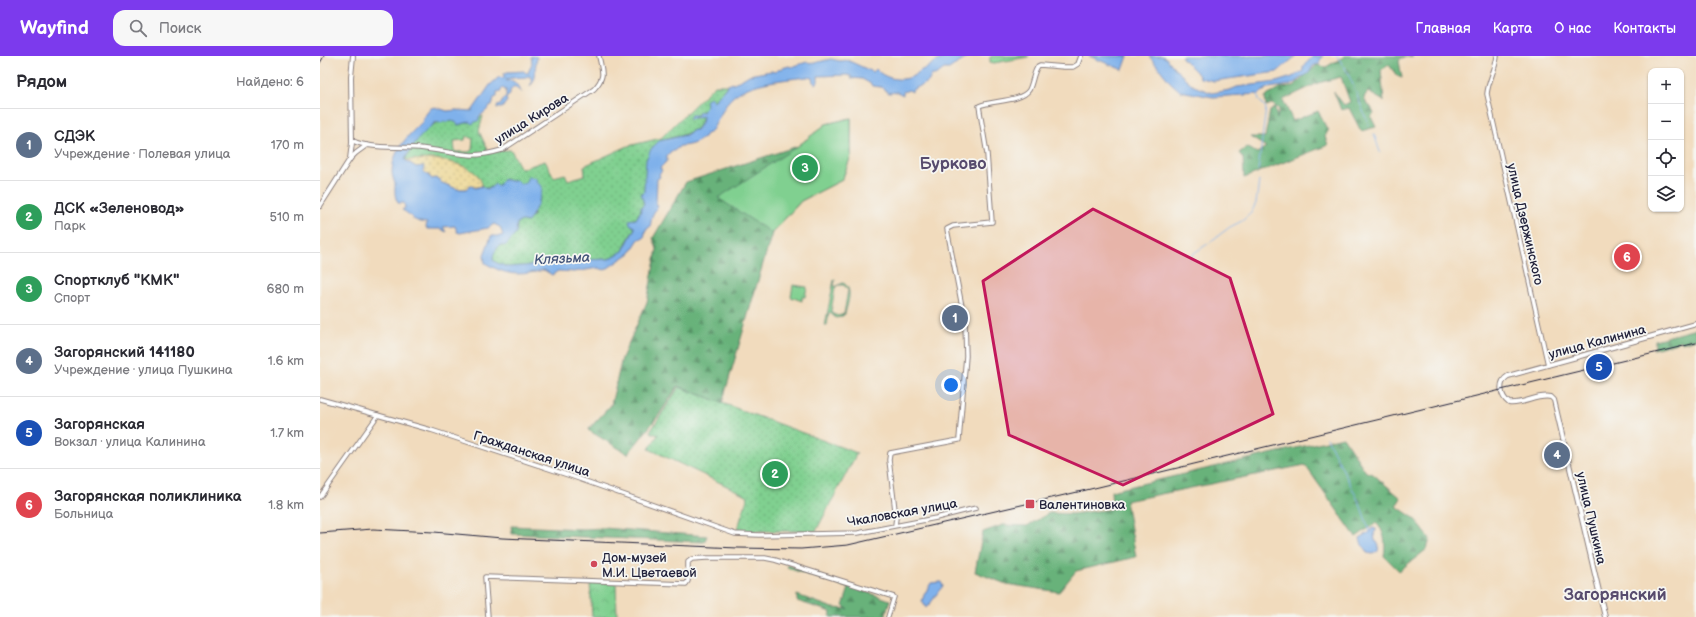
<!DOCTYPE html>
<html lang="ru">
<head>
<meta charset="utf-8">
<style>
  body { margin:0; font-family:"Balsamiq Sans",sans-serif; background:#f7f7f7; color:#2b2b33 }
  .controls { position:absolute; right:12px; top:12px; display:grid; overflow:hidden; border-radius:8px; box-shadow:0 1px 3px #0004 }
  .controls button { width:36px; height:36px; display:grid; place-items:center; padding:0; border:0; border-bottom:1px solid #e1e1e2; background:#fff; color:#2b2b33; font:20px sans-serif }
  .you { position:absolute; left:631px; top:329px; width:14px; height:14px; margin:-10px; border:3px solid #fff; border-radius:50%; background:#1a73e8; box-shadow:0 0 0 6px #1a73e833 }
  .badge { display:grid; place-items:center; width:26px; height:26px; border-radius:50%; background:#7c3aed; color:#fff; font-size:13px; font-weight:700 }
  .pin { position:absolute; translate:-50% -50%; border:2px solid #fff; box-shadow:0 1px 4px #0006 }
  .list { margin:0; padding:0; list-style:none }
  h2 { display:flex; justify-content:space-between; align-items:center; height:52px; margin:0; padding:0 16px; font-size:17px }
  h2 small { font-size:13px; font-weight:400; color:#7c7c81 }
  .list li { display:grid; grid-template-columns:26px 1fr auto; gap:12px; align-items:center; box-sizing:border-box; height:72px; padding:0 16px; border-top:1px solid #e1e1e2 }
  .list b { display:block; font-size:15px; white-space:nowrap }
  .list p { margin:0; font-size:13px; white-space:nowrap; color:#7c7c81 }
  .list em { font-size:13px; font-style:normal; color:#7c7c81 }
  .icon { flex:none; width:22px; height:22px; fill:none; stroke:currentColor; stroke-width:2; stroke-linecap:round; stroke-linejoin:round }
  .map { position:relative; flex:none; width:1376px; height:561px; overflow:hidden }
  header { display:flex; align-items:center; gap:24px; box-sizing:border-box; height:56px; padding:0 20px; background:#7c3aed; color:#fff }
  header strong { font-size:19px }
  nav { display:flex; gap:22px; margin-inline-start:auto; font-size:14px }
  .search { width:280px; height:36px; background:#f7f7f7; display:flex; align-items:center; gap:10px; box-sizing:border-box; padding:0 14px; border-radius:12px; color:#7c7c81; font-size:15px }
  main { display:flex }
  aside { flex:1; background:#fff }
  .map>svg:first-child { display:block }
</style>
</head>
<body>
<header>
<strong>Wayfind</strong>
<div class="search"><svg class="icon" aria-label="search" viewBox="0 0 24 24"><circle cx="10" cy="10" r="6"/><path d="M15 15l6 6"/></svg>Поиск</div>
<nav><a>Главная</a><a>Карта</a><a>О нас</a><a>Контакты</a></nav>
</header>
<main>
<aside>
<h2>Рядом<small>Найдено: 6</small></h2>
<ul class="list">
<li><span class="badge" style="background:#5c6f8a">1</span><div><b>СДЭК</b><p>Учреждение · Полевая улица</p></div><em>170 m</em></li>
<li><span class="badge" style="background:#2e9e5b">2</span><div><b>ДСК «Зеленовод»</b><p>Парк</p></div><em>510 m</em></li>
<li><span class="badge" style="background:#2e9e5b">3</span><div><b>Спортклуб &quot;КМК&quot;</b><p>Спорт</p></div><em>680 m</em></li>
<li><span class="badge" style="background:#5c6f8a">4</span><div><b>Загорянский 141180</b><p>Учреждение · улица Пушкина</p></div><em>1.6 km</em></li>
<li><span class="badge" style="background:#1a4fb4">5</span><div><b>Загорянская</b><p>Вокзал · улица Калинина</p></div><em>1.7 km</em></li>
<li><span class="badge" style="background:#e0444e">6</span><div><b>Загорянская поликлиника</b><p>Больница</p></div><em>1.8 km</em></li>
</ul>
</aside>
<div class="map">
<svg width="1376" height="561" viewBox="0 0 1376 561">
  <defs>
    <pattern id="grass-dots" width="8" height="8" patternUnits="userSpaceOnUse"><rect width="8" height="8" fill="#80d090"/><path d="M2 2h.1M6 6h.1" fill="none" stroke="#6eb27d" stroke-width="1.8" stroke-linecap="round"/></pattern>
    <pattern id="forest-firs" width="22" height="20" patternUnits="userSpaceOnUse"><rect width="22" height="20" fill="#68b27a"/><path d="M5 1l3.5 6h-7zM16 11l3.5 6h-7z" fill="#559065"/></pattern>
    <pattern id="wetland-marsh" width="20" height="14" patternUnits="userSpaceOnUse"><rect width="20" height="14" fill="#80d090"/><path d="M1 5h8M5 5V1M11 12h8M15 12V8" fill="none" stroke="#6eb27d"/></pattern>
    <pattern id="sand-dots" width="8" height="8" patternUnits="userSpaceOnUse"><rect width="8" height="8" fill="#eeda9e"/><path d="M2 2h.1M6 6h.1" fill="none" stroke="#ccbb89" stroke-width="1.8" stroke-linecap="round"/></pattern>
    <pattern id="park-crowns" width="20" height="18" patternUnits="userSpaceOnUse"><rect width="20" height="18" fill="#80d090"/><path d="M2 6a3 3 0 1 1 6 0M12 15a3 3 0 1 1 6 0" fill="none" stroke="#6eb27d"/></pattern>
  </defs>
  <rect width="100%" height="100%" fill="#f6f6f2"/>
  <filter id="ink" filterUnits="userSpaceOnUse"><feTurbulence type="fractalNoise" baseFrequency=".025" numOctaves="2"/><feDisplacementMap in="SourceGraphic" scale="8" xChannelSelector="R" yChannelSelector="G"/><feConvolveMatrix kernelMatrix="1 2 1 2 8 2 1 2 1" color-interpolation-filters="sRGB"/></filter>
  <filter id="wash" filterUnits="userSpaceOnUse"><feTurbulence type="fractalNoise" baseFrequency=".012" numOctaves="4" result="noise"/><feDisplacementMap in="SourceGraphic" scale="16" xChannelSelector="R" yChannelSelector="G"/><feGaussianBlur stdDeviation="0.9" result="paint"/><feColorMatrix in="noise" values="0 0 0 0 0 0 0 0 0 0 0 0 0 0 0 0 0 1.4 0 .05"/><feComposite in="paint" operator="in"/></filter>
  <g filter="url(#wash)">
    <rect width="100%" height="100%" fill="#f1dbbd"/>
    <path fill="url(#grass-dots)" stroke="#517966" fill-rule="evenodd" d="M395,29H408L394,45L390,42L385,45C389,52 381,68 375,74H373C363,81 352,80 341,85C326,90 326,122 324,136L322,137L324,148L316,163L310,168L315,172C311,178 305,189 303,195L289,203L230,205L216,209L188,211L177,207L173,204C172,190 186,185 196,178L197,167L213,160L214,153L220,143L205,127L200,128L196,124L191,125L183,123L178,131L164,132L85,104C92,88 108,65 127,65C132,65 136,65 138,69L150,66L163,60L159,75L168,95L191,94L201,113L225,105L234,121L245,118L248,124L265,119L264,110L308,90L341,82ZM146,80L153,83L152,94L149,96H135L134,85L145,84Z
      M359,331L537,397L496,475H417L428,440L329,393L338,379L330,376Z"/>
    <path fill="url(#forest-firs)" stroke="#456a5a" d="M1025,0H1093L1081,2L1079,5L1082,22L1077,20L1069,9L1061,14L1064,45L1048,36L1044,41L1047,49L1051,51L1054,58L1051,61L1056,71L1041,75L1029,52L1021,54L1014,36L1024,49L1030,46L1021,21L998,27L963,44L973,65L998,55L1008,75L1005,80L1008,89L924,122L923,102L919,97L927,91L937,97L946,91L930,81H945L950,55L955,52L957,63L959,53L952,48L946,50L945,41L960,32L973,31L997,9L1006,11Z
      M531,62V100L522,124L481,145L452,177L402,347L358,330L339,359L308,398L268,374L291,349L302,302L327,246L337,193L333,182L366,126L478,90L506,68Z
      M1376,273V283L1362,287L1361,284L1357,287L1333,293L1335,290V284Z
      M1023,381L1046,416L1053,418L1081,442L1076,450L1094,462L1110,483L1107,493L1079,515L1064,500C1066,488 1065,475 1056,467L1036,481L985,409L806,445L816,501L756,515L739,536L686,528L655,516L663,476L683,469L707,470L729,457L752,458L792,453L791,435Z
      M191,470L263,473L284,472L387,480L384,486L192,478Z
      M468,509L570,544L565,561H510L511,556L477,545V539L513,552L528,553L523,550L529,532L467,512Z"/>
    <path fill="url(#wetland-marsh)" stroke="#517966" d="M672,0H709L708,1L674,7L670,6V1Z"/>
    <path fill="url(#sand-dots)" stroke="#887e6c" d="M115,103C130,106 161,111 162,130L146,133H137L112,123L109,119L85,104Z"/>
    <path fill="url(#park-crowns)" stroke="#517966" d="M473,229L487,231L485,241H482V245L471,241Z
      M270,526L296,527L297,561H272Z"/>
    <path fill="#80d090" stroke="#517966" fill-rule="evenodd" d="M531,62V100L522,124L481,145L452,177L398,142L478,90L506,68Z
      M514,224H515L514,231L523,227C534,232 527,249 525,258L521,261L516,262L509,256L507,269H505ZM518,229H524L528,234L524,258L518,260L513,258L511,255L515,232Z"/>
    <path fill="#7fb1eb" stroke="#506a93" d="M211,0L217,1L213,27L210,30L212,26L210,20C202,23 194,20 186,24L187,25C195,22 198,31 202,37L194,30L190,35V39L186,42L187,45L182,52H177V50L180,49L186,40V34L182,32L181,35L177,36V41L174,42L172,50L169,51L168,53L159,61V64L152,68L150,66L137,69L138,68C134,65 131,64 126,66L124,65L121,67L116,66C103,77 92,88 85,104L96,111L104,110L103,115L112,123L116,122L120,124V126L137,133H146L149,130H152L155,132L162,130L164,132L169,133L175,128L178,130L183,123L191,125L196,124L200,128L205,127L209,119L211,122L214,121L217,124L216,126L222,130C223,139 213,159 208,166L202,165L197,167L196,178L185,190L180,189C176,194 173,196 173,204L177,207L188,211L216,209L230,205L289,203L303,195L315,172L310,168L309,164L316,163L321,155V151L324,148L321,137L324,136V133L326,104L331,93L339,85L366,79L373,74H376L382,66L383,60L369,63L371,59H378L379,55L383,56L387,48L385,45L390,41L394,45L408,29L421,24L429,19L451,15L456,16L459,13L469,10L471,11L487,6L494,7L511,3L520,5L527,4L553,16L556,13C563,22 580,26 591,21C597,19 600,13 607,12C621,0 629,0 648,0C643,6 635,8 629,13H624L616,19H612L608,26L592,34V36L589,34L583,36V39L577,36L569,37L561,31L552,30L551,28L542,23L531,22V20L527,19L498,20V26L496,28L493,26L492,22L487,21C463,24 423,26 408,46C402,55 397,66 391,76L386,78C382,86 369,90 360,90L354,95H351L347,100V105L340,112L342,115L339,118L340,121L337,123L336,148L338,149L332,160L330,171L326,173L324,182L319,183L310,197L285,214L278,212L254,216L238,215L232,219L224,214C199,220 187,220 165,207L164,199L171,180H181L183,179L180,171L174,168L168,172L140,177L137,176L135,170L123,171L126,176L121,173H107L106,171L107,167C89,165 94,160 82,154L85,152L84,147H78C74,140 75,135 75,128C74,124 72,120 72,116C73,93 88,80 103,65L102,63L111,52L115,51L127,55L136,54L152,55L170,29L179,21L184,22V18L187,16L204,15L206,17H208L212,7Z
      M769,0H808L803,14Z
      M829,0H842L846,2L858,16L874,30L892,37L910,34L917,31L956,26L972,21L983,15V11L993,0H1004L1000,4V7L993,10L989,17L981,22L971,29L948,32L939,38L893,41L860,35L850,26Z
      M861,0H976L957,16L894,25L880,22C875,12 867,9 861,0Z
      M1052,472L1056,473V475L1054,476L1055,485L1057,486L1059,490L1058,495L1053,498L1047,497L1046,493L1042,489L1040,482L1050,476Z
      M621,526L623,530C616,537 613,546 606,552L602,545L604,539L611,527Z"/>
    <g fill="none" stroke-linecap="round" stroke-linejoin="round">
      <path stroke="#7fb1eb" stroke-width="1" d="M1017,0C1033,20 1038,46 1049,69
        M1054,78L1060,96
        M938,115L946,52L939,44L938,37
        M891,185L910,171L922,165L931,157L936,147L939,125
        M870,203L874,197L889,187
        M1007,382L1040,448L1050,476"/>
    </g>
  </g>
  <g filter="url(#ink)">
    <g fill="none" stroke-linecap="round" stroke-linejoin="round">
      <g stroke="#8a7e7c" stroke-width="5.5">
        <path id="tertiary" d="M1177,0C1176,13 1168,25 1167,38L1228,309
          M32,84C45,93 82,91 99,92C117,94 134,98 152,99C162,99 172,97 182,94L274,33C286,20 282,16 279,0
          M30,103L36,97L47,89
          M0,343L111,374L251,420L415,478L439,479L538,477L616,462L656,452
          M0,441L58,359
          M575,469L576,462L569,404L570,397L639,384L646,300L645,266L627,173L633,170L672,166L667,98L659,50C672,44 701,46 709,34C713,26 713,17 718,10L720,9L744,11H753L758,8L761,0
          M168,561L165,521L366,528L368,525V506L372,503L386,502H445L455,504L574,541L568,561"/>
      </g>
      <g stroke="#8a7e7c" stroke-width="6">
        <path id="secondary" d="M0,150L30,103L32,87L31,21L33,0
          M1285,561L1234,344L1231,341C1217,338 1203,349 1189,347C1180,340 1178,326 1188,320L1376,268"/>
      </g>
      <use href="#tertiary" stroke="#fff" stroke-width="3.5"/>
      <use href="#secondary" stroke="#fff" stroke-width="4"/>
      <path stroke="#22223b" stroke-width="1" d="M0,7L4,0
        M0,477L53,473L114,476L182,482L418,492L481,493L528,489L762,435L1376,287"/>
    </g>
  </g>
  <path fill="#c2185b" fill-opacity="0.2" stroke="#c2185b" stroke-width="3" stroke-linejoin="round" d="M773,153L910,222L953,358L803,429L689,379L663,225Z"/>
  <g fill="#d1495b" stroke="#f6f6f2" stroke-width="1.5">
    <rect x="705" y="443" width="10" height="10" rx="2"/>
    <circle cx="274" cy="508" r="4"/>
  </g>
  <g text-anchor="middle" stroke-width="3.5" stroke-linejoin="round" paint-order="stroke">
    <g font-size="13" fill="#22223b" stroke="#f6f6f2">
      <text transform="translate(211 62) rotate(-32)" y="5">улица Кирова</text>
      <text transform="translate(1206 168) rotate(77)" y="5">улица Дзержинского</text>
      <text transform="translate(1277 285) rotate(-15)" y="5">улица Калинина</text>
      <text transform="translate(212 397) rotate(18)" y="5">Гражданская улица</text>
      <text transform="translate(582 456) rotate(-10)" y="5">Чкаловская улица</text>
      <text transform="translate(1272 462) rotate(77)" y="5">улица Пушкина</text>
    </g>
    <g font-size="13" fill="#22223b" stroke="#f6f6f2" text-anchor="start">
      <text x="719" y="453">Валентиновка</text>
      <text x="282" y="506">Дом-музей<tspan x="282" dy="15">М.И. Цветаевой</tspan></text>
    </g>
    <g font-size="14" font-style="italic" fill="#435479" stroke="#f6f6f2">
      <text transform="translate(242 202) rotate(-3)" y="5">Клязьма</text>
    </g>
    <g font-size="17" font-weight="bold" fill="#574b6d" stroke="#f6f6f2">
      <text x="633" y="113">Бурково</text>
      <text x="1295" y="544">Загорянский</text>
    </g>
  </g>
</svg>
<div class="controls">
<button>+</button>
<button>−</button>
<button><svg class="icon" aria-label="locate" viewBox="0 0 24 24"><circle cx="12" cy="12" r="6"/><path d="M12 2v4M12 18v4M2 12h4M18 12h4"/></svg></button>
<button><svg class="icon" aria-label="layers" viewBox="0 0 24 24"><path d="M12 4l9 5-9 5-9-5zM3 14l9 5 9-5"/></svg></button>
</div>
<div class="you"></div>
<div class="pin badge" style="left:635px;top:262px;background:#5c6f8a">1</div>
<div class="pin badge" style="left:455px;top:418px;background:#2e9e5b">2</div>
<div class="pin badge" style="left:485px;top:112px;background:#2e9e5b">3</div>
<div class="pin badge" style="left:1237px;top:399px;background:#5c6f8a">4</div>
<div class="pin badge" style="left:1279px;top:311px;background:#1a4fb4">5</div>
<div class="pin badge" style="left:1307px;top:201px;background:#e0444e">6</div>
</div>
</main>
</body>
</html>
